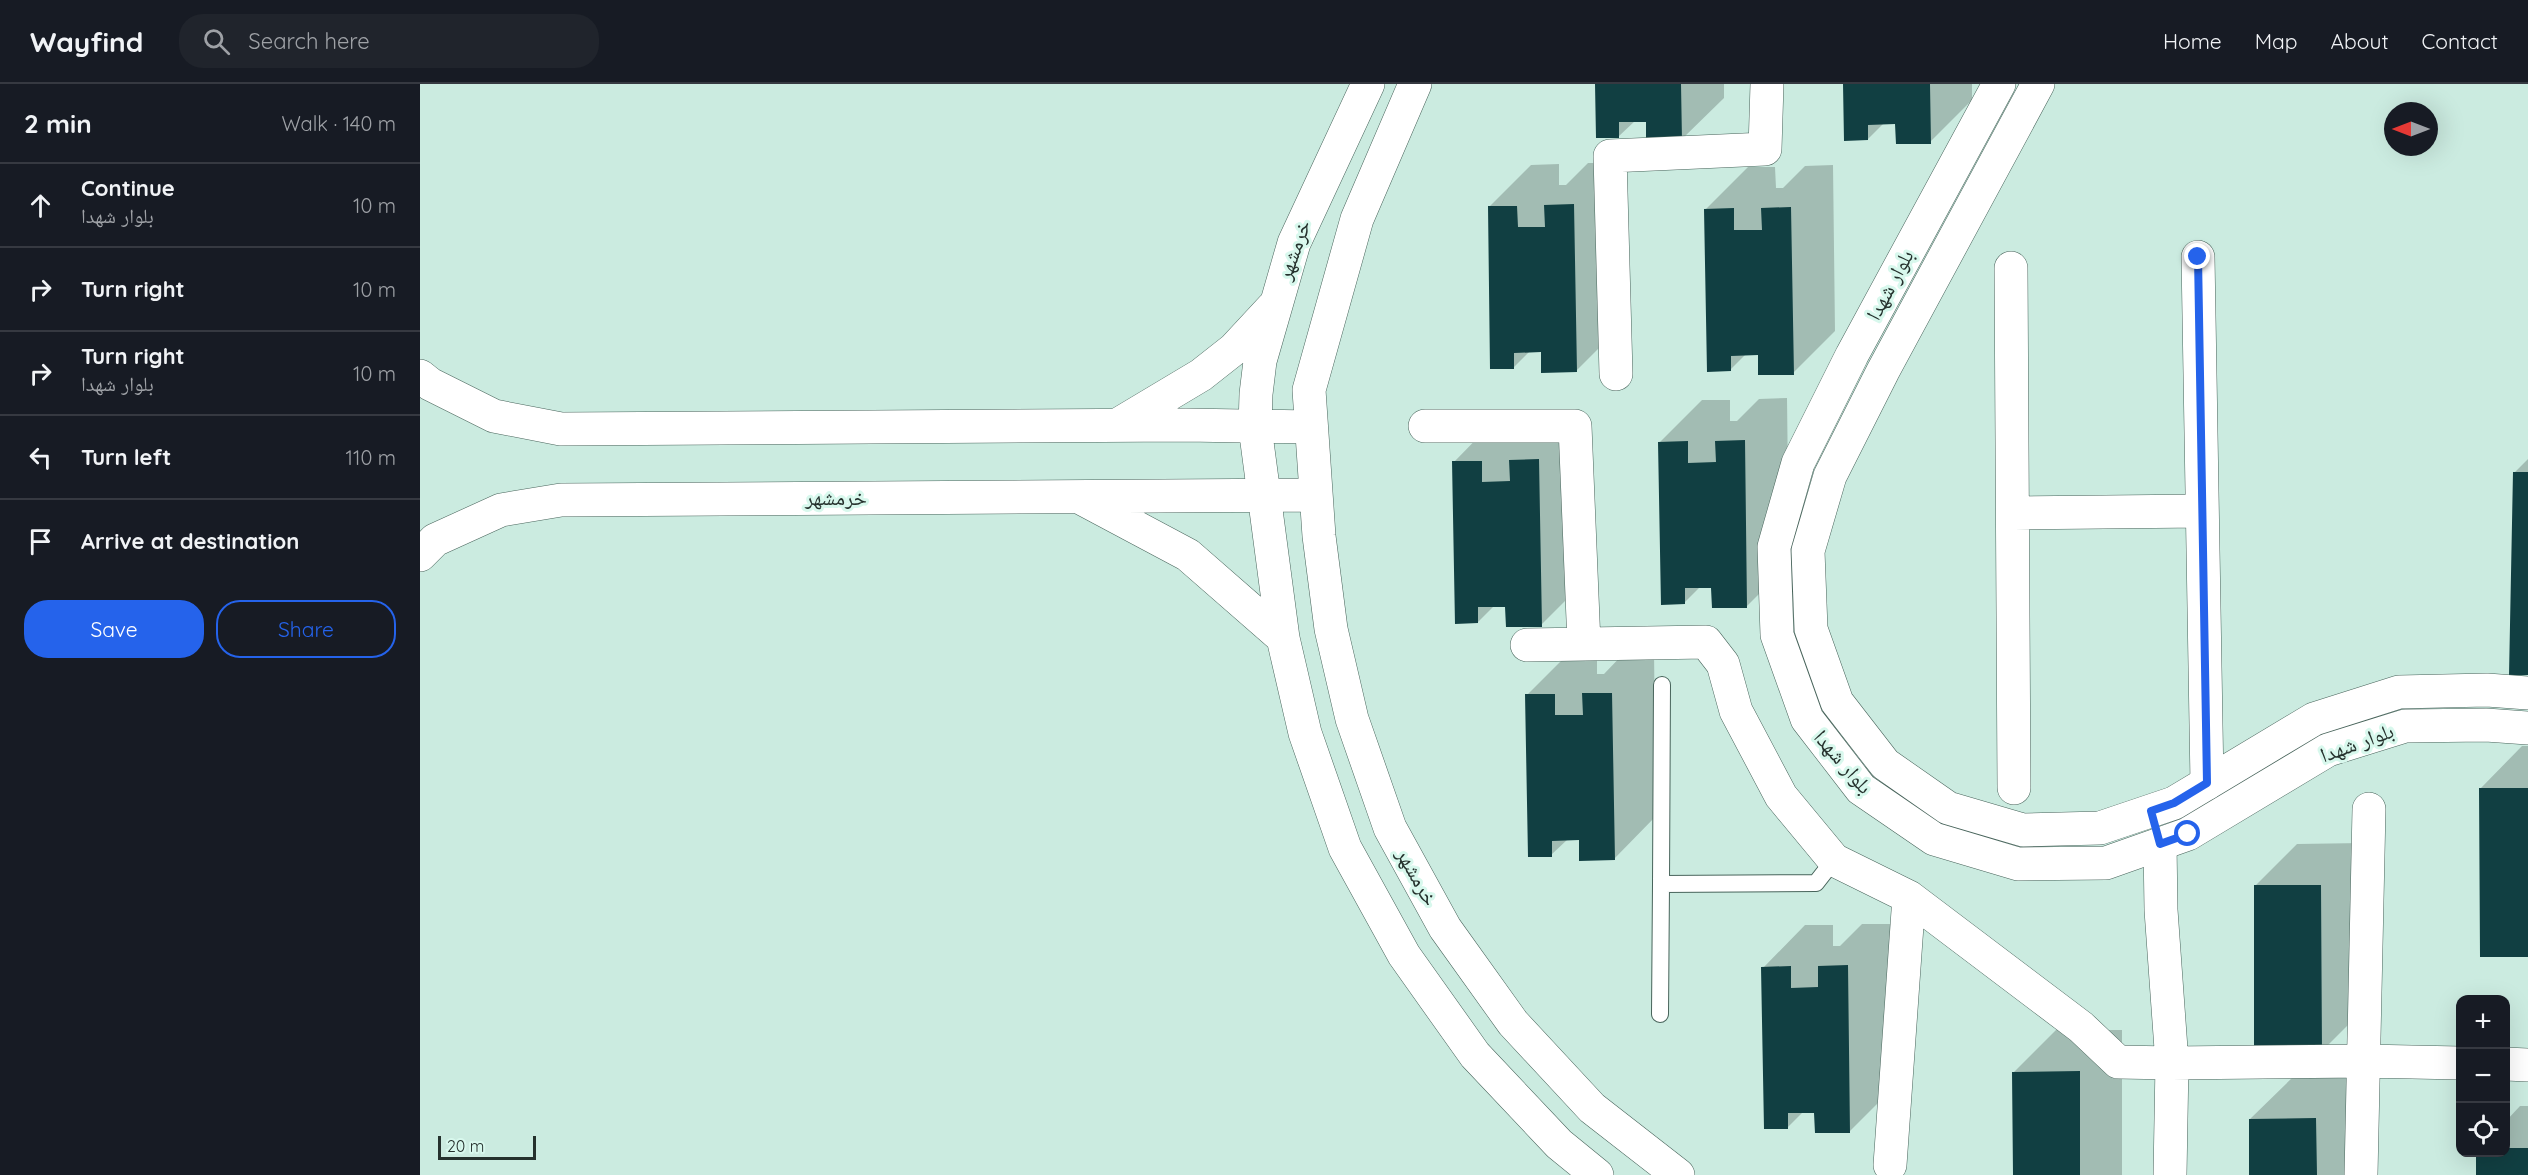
<!DOCTYPE html>
<html lang="en">
<head>
<meta charset="utf-8">
<style>
  body { margin:0; font-family:Quicksand,"Noto Naskh Arabic",sans-serif; background:#20242c; color:#f1f3f6 }
  .controls { position:absolute; right:18px; bottom:18px; display:grid; overflow:hidden; border-radius:12px; box-shadow:0 6px 24px #0002 }
  .controls button { width:54px; height:54px; display:grid; place-items:center; padding:0; border:0; border-bottom:2px solid #363941; background:#171b24; color:#f1f3f6; font:30px sans-serif }
  .compass { position:absolute; left:1964px; top:18px; width:54px; height:54px; border-radius:50%; background:#171b24; box-shadow:0 6px 24px #0002; rotate:270deg }
  .scale { position:absolute; left:18px; bottom:15px; width:98px; box-sizing:border-box; padding-left:6px; border:3px solid #25312d; border-top:0; font-size:16px; line-height:21px; white-space:nowrap; color:#25312d; -webkit-text-stroke:4px #d8f8ed; paint-order:stroke }
  .stop { position:absolute; width:18px; height:18px; margin:-14px; border:4px solid #2563eb; border-radius:50%; background:#fff }
  .stop.end { background:#2563eb; border-color:#fff; box-shadow:0 2px 6px #0008 }
  .list { margin:0; padding:0; list-style:none }
  h2 { display:flex; justify-content:space-between; align-items:center; height:78px; margin:0; padding:0 24px; font-size:26px }
  h2 small { font-size:20px; font-weight:400; color:#9ea1a6 }
  .list li { display:grid; grid-template-columns:39px 1fr auto; gap:18px; align-items:center; box-sizing:border-box; height:84px; padding:0 24px; border-top:2px solid #363941 }
  .list b { display:block; font-size:22px; white-space:nowrap }
  .list p { margin:0; font-size:20px; white-space:nowrap; color:#9ea1a6 }
  .list em { font-size:20px; font-style:normal; color:#9ea1a6 }
  .actions { display:flex; gap:12px; padding:18px 24px }
  .actions a { flex:1; padding:14px 0; border:2px solid #2563eb; border-radius:24px; text-align:center; font-size:21px; color:#2563eb }
  .actions .main { background:#2563eb; color:#fff }
  .icon { flex:none; width:33px; height:33px; fill:none; stroke:currentColor; stroke-width:2; stroke-linecap:round; stroke-linejoin:round }
  .map { position:relative; flex:none; width:2108px; height:1091px; overflow:hidden }
  header { display:flex; align-items:center; gap:36px; box-sizing:border-box; height:84px; padding:0 30px; background:#171b24; border-bottom:2px solid #363941 }
  header strong { font-size:28px }
  nav { display:flex; gap:33px; margin-inline-start:auto; font-size:21px }
  .search { width:420px; height:54px; background:#20242c; display:flex; align-items:center; gap:15px; box-sizing:border-box; padding:0 21px; border-radius:24px; color:#9ea1a6; font-size:22px }
  main { display:flex }
  aside { flex:1; background:#171b24 }
  .map>svg:first-child { display:block }
</style>
</head>
<body>
<header>
<strong>Wayfind</strong>
<div class="search"><svg class="icon" aria-label="search" viewBox="0 0 24 24"><circle cx="10" cy="10" r="6"/><path d="M15 15l6 6"/></svg>Search here</div>
<nav><a>Home</a><a>Map</a><a>About</a><a>Contact</a></nav>
</header>
<main>
<aside>
<h2>2 min<small>Walk · 140 m</small></h2>
<ul class="list">
<li><svg class="icon" aria-label="ahead" viewBox="0 0 24 24"><path d="M12 20V5M6 11l6-6 6 6"/></svg><div><b>Continue</b><p>بلوار شهدا</p></div><em>10 m</em></li>
<li><svg class="icon" aria-label="right" viewBox="0 0 24 24"><path d="M7 20v-9h11M14 6l5 5-5 5"/></svg><div><b>Turn right</b></div><em>10 m</em></li>
<li><svg class="icon" aria-label="right" viewBox="0 0 24 24"><path d="M7 20v-9h11M14 6l5 5-5 5"/></svg><div><b>Turn right</b><p>بلوار شهدا</p></div><em>10 m</em></li>
<li><svg class="icon" aria-label="left" viewBox="0 0 24 24"><path d="M17 20v-9H6M10 6l-5 5 5 5"/></svg><div><b>Turn left</b></div><em>110 m</em></li>
<li><svg class="icon" aria-label="arrive" viewBox="0 0 24 24"><path d="M6 21V4h12l-3 4 3 4H6"/></svg><div><b>Arrive at destination</b></div></li>
</ul>
<div class="actions"><a class="main">Save</a><a>Share</a></div>
</aside>
<div class="map">
<svg width="2108" height="1091" viewBox="0 0 2108 1091">
  <rect width="100%" height="100%" fill="#cbebe0"/>
  <path fill="#0003" d="M1176,0H1304V14L1261,56L1228,36L1215,37L1199,52Z
    M1425,0H1552V16L1510,58L1476,39H1464L1448,55Z
    M1168,79H1196L1199,244L1156,287L1123,267H1110L1094,283L1069,123L1111,81L1139,80V101H1146Z
    M1413,81L1415,247L1373,289L1339,270H1326L1310,286L1286,125L1328,83H1355L1356,104H1363L1385,82Z
    M1367,314L1369,480L1327,522L1293,503H1280L1264,519L1240,358L1282,316H1310V337H1317L1339,315Z
    M1161,334L1163,499L1121,541L1087,521L1074,522L1058,538L1034,378L1076,335Z
    M2108,375V590L2094,389Z
    M1206,567H1234L1236,732L1194,775L1160,755H1148L1131,771L1107,611L1149,569L1177,568V590H1184Z
    M2102,662H2108V871L2060,705Z
    M1943,759V926L1901,968L1835,802L1877,760Z
    M1442,840H1470L1472,1005L1430,1047L1396,1027L1383,1028L1367,1044L1343,884L1385,841H1413V862H1420Z
    M1636,946H1702V1091H1594V988Z
    M1873,993H1938V1091H1831L1830,1035Z
    M2100,1022H2108V1091H2058L2086,1068V1037Z"/>
  <path fill="#113f42" d="M1175,0H1261L1262,57L1226,58V38H1199V54H1176Z
    M1423,0H1510L1511,60H1476L1475,40L1448,41V56L1424,57Z
    M1154,120L1157,288L1121,289V268L1094,269V285H1070L1068,122H1097L1098,143H1125L1124,121Z
    M1371,123L1374,291H1338V271L1311,272V287L1287,288L1284,125L1314,124V146H1342L1341,124Z
    M1325,356L1327,524H1292L1291,504H1265V520L1241,521L1238,358L1268,357V379L1296,378L1295,357Z
    M1119,375L1122,543H1086L1085,523H1058V539L1035,540L1032,377H1062V398L1090,397L1089,376Z
    M2093,388H2108V591L2089,592Z
    M1162,609H1192L1195,776L1159,777V756L1132,757V773H1108L1105,610H1135V631H1163Z
    M2059,704H2108V873H2060Z
    M1834,801H1901L1902,970H1834Z
    M1428,881L1430,1049H1395L1394,1029H1368V1045H1344L1341,883L1371,882V904L1398,903V882Z
    M1660,987V1091H1593L1592,988Z
    M1896,1034L1897,1091H1829V1035Z
    M2086,1064H2108V1091H2056V1068H2086Z"/>
  <g fill="none" stroke-linecap="round" stroke-linejoin="round">
    <g stroke="#48645b" stroke-width="18">
      <path id="service" d="M1241,800L1242,601
        M1240,930L1241,800L1396,799L1414,776"/>
    </g>
    <g stroke="#48645b" stroke-width="34">
      <path id="minor" d="M1778,173L1787,699
        M1591,184L1594,704
        M1196,290L1190,72L1345,65L1347,0
        M1005,342H1155L1164,560
        M1594,429L1782,427
        M1107,561L1286,558L1303,580L1316,627L1361,712L1414,776L1489,813L1661,943L1698,978L1752,979L1750,1091
        M1740,760L1741,826L1752,979L1944,977L2040,979
        M2086,980L2108,981
        M1470,1081L1489,813
        M1941,1091L1949,725"/>
    </g>
    <g stroke="#48645b" stroke-width="34">
      <path id="tertiary" d="M1579,0L1432,271L1378,379L1354,463L1357,551L1387,635L1441,705L1514,755L1598,780L1686,779L1768,750L1908,666L1985,642L2066,641L2108,644
        M1618,0L1463,287L1410,392L1388,467L1391,545L1417,618L1465,680L1528,724L1603,746L1680,744L1754,719L1894,635L1979,608L2067,606L2108,609"/>
    </g>
    <g stroke="#48645b" stroke-width="34">
      <path id="secondary" d="M948,0L874,159L840,277L836,310L835,343L863,554L885,649L925,764L984,871L1055,971L1139,1060L1177,1091
        M995,0L937,135L889,306L899,452L911,545L932,635L970,744L1025,844L1093,939L1172,1024L1258,1091
        M0,292L10,300L74,332L141,345L766,341L890,343
        M699,340L781,291L814,265L853,223
        M661,414L768,471L863,554
        M0,471L15,456L81,426L141,416L895,411"/>
    </g>
    <use href="#service" stroke="#fff" stroke-width="16"/>
    <use href="#minor" stroke="#fff" stroke-width="33"/>
    <use href="#tertiary" stroke="#fff" stroke-width="33"/>
    <use href="#secondary" stroke="#fff" stroke-width="33"/>
  </g>
  <g fill="none" stroke-linecap="round" stroke-linejoin="round">
    <path stroke="#2563eb" stroke-width="8" d="M1768,750L1740,760L1731,727L1754,719L1787,699L1778,173"/>
  </g>
  <g text-anchor="middle" stroke-width="6" stroke-linejoin="round" paint-order="stroke">
    <g font-size="21" fill="#25312d" stroke="#d8f8ed">
      <text transform="translate(874 166) rotate(-70)" y="7">خرمشهر</text>
      <text transform="translate(1470 201) rotate(-62)" y="7">بلوار شهدا</text>
      <text x="416" y="421">خرمشهر</text>
      <text transform="translate(1937 659) rotate(-20)" y="7">بلوار شهدا</text>
      <text transform="translate(1423 678) rotate(49)" y="7">بلوار شهدا</text>
      <text transform="translate(997 793) rotate(61)" y="7">خرمشهر</text>
    </g>
  </g>
</svg>
<div class="controls">
<button>+</button>
<button>−</button>
<button><svg class="icon" aria-label="locate" viewBox="0 0 24 24"><circle cx="12" cy="12" r="6"/><path d="M12 2v4M12 18v4M2 12h4M18 12h4"/></svg></button>
</div>
<svg class="compass" viewBox="-18 -18 36 36"><path d="M0-13l5 13h-10z" fill="#e53935"/><path d="M0 13l5-13h-10z" fill="#9ea1a6"/></svg>
<div class="scale">20 m</div>
<div class="stop" style="left:1768px;top:750px"></div>
<div class="stop end" style="left:1778px;top:173px"></div>
</div>
</main>
</body>
</html>
